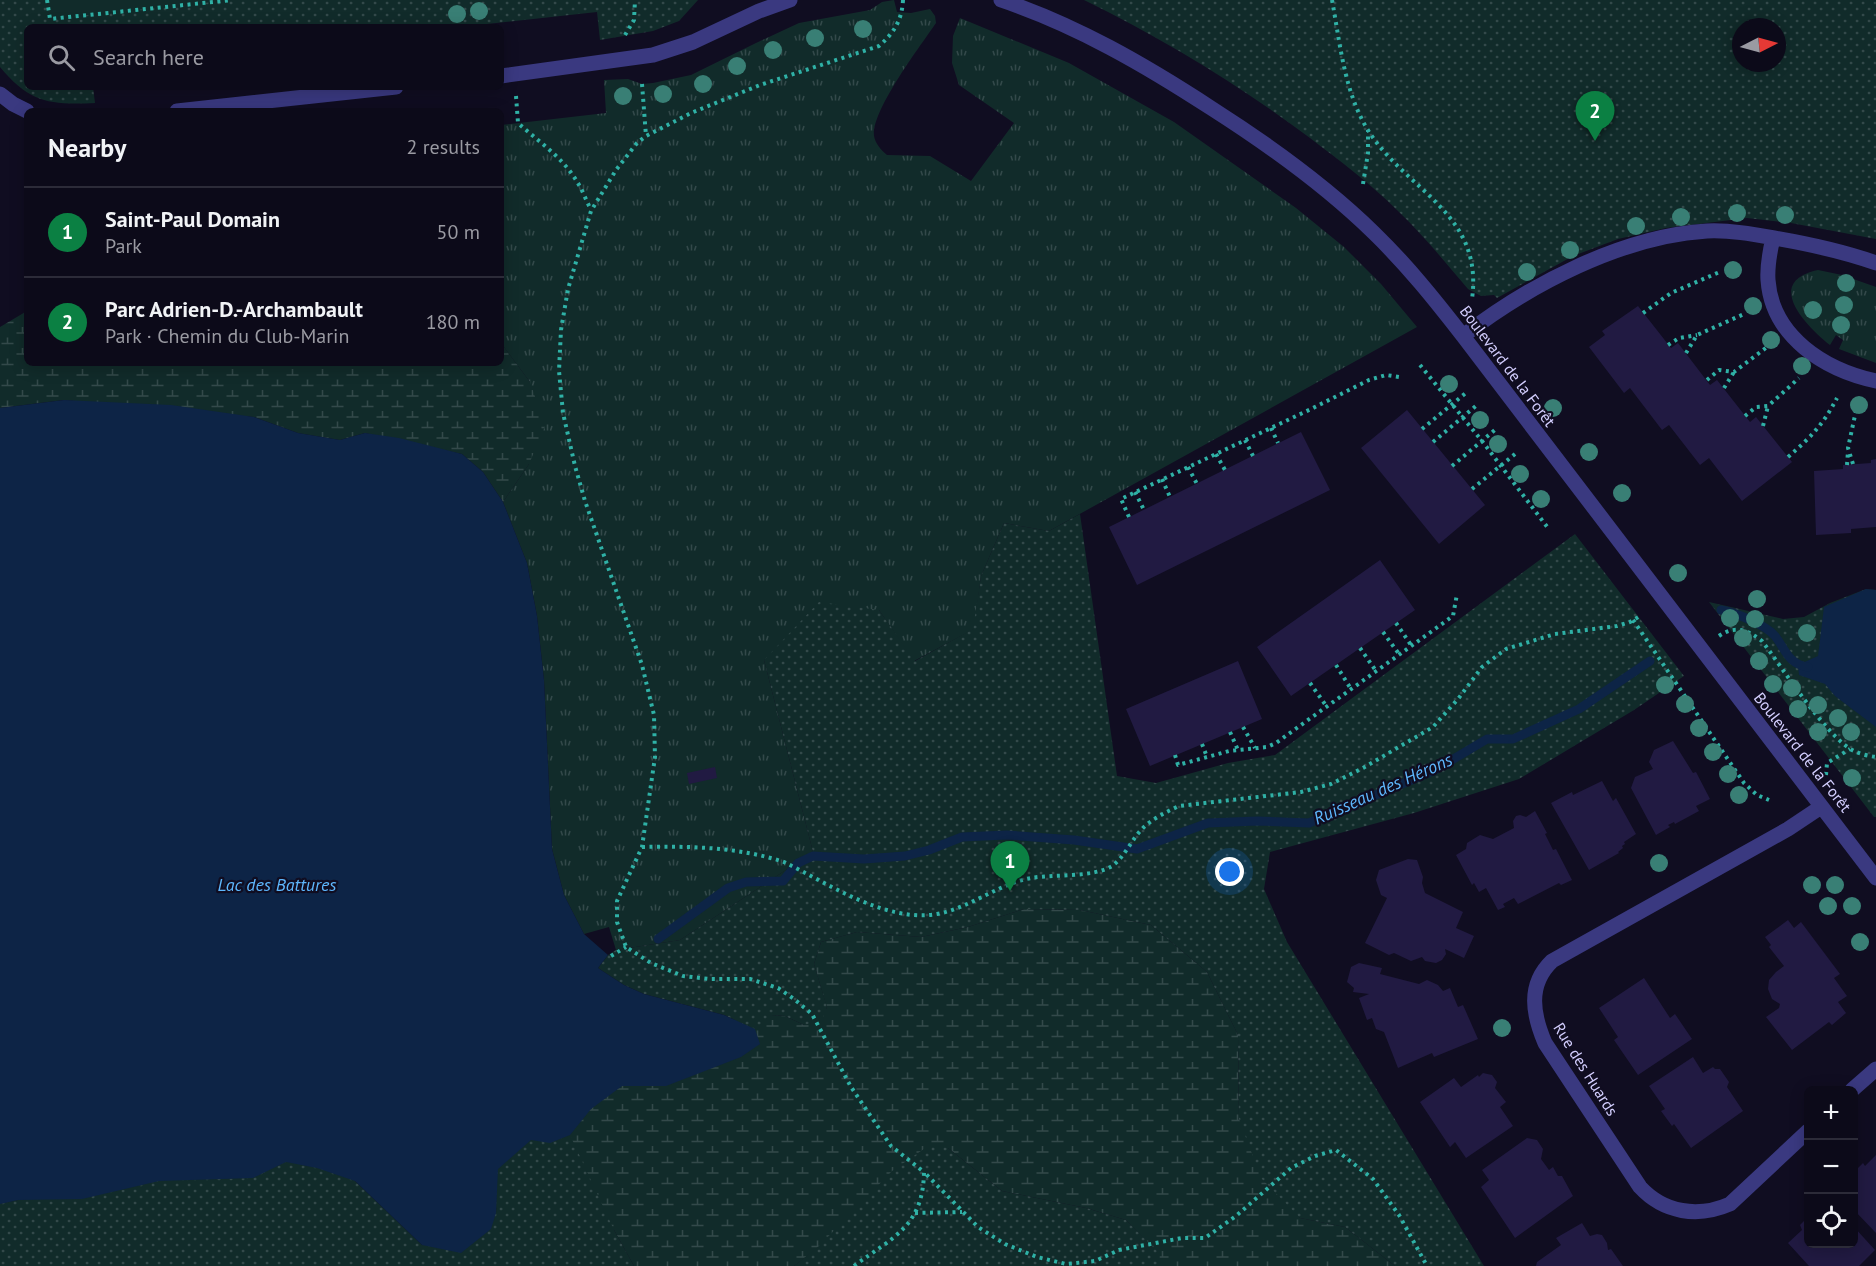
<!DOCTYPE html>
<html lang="en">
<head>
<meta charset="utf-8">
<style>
  body { margin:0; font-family:"PT Sans",sans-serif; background:#1a1826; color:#f1f3f6 }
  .controls { position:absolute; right:18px; bottom:18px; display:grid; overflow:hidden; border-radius:9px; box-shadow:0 3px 15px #0003 }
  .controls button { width:54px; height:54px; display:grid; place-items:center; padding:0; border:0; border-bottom:2px solid #2c2b38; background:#0c0a19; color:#f1f3f6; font:30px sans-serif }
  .compass { position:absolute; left:1732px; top:18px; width:54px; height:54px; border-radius:50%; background:#0c0a19; box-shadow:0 3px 15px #0003; rotate:84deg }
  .you { position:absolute; left:1230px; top:872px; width:21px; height:21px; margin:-15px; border:4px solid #fff; border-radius:50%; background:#1a73e8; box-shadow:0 0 0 9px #1a73e833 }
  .badge { display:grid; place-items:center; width:39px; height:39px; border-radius:50%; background:#0b8043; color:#fff; font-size:20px; font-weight:700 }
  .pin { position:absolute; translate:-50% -50px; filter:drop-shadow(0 2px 3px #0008) }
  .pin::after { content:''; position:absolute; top:32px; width:21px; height:18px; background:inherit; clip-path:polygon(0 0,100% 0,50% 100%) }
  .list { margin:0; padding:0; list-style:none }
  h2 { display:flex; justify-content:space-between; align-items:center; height:78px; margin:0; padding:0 24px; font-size:26px }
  h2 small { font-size:20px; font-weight:400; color:#9a9aa2 }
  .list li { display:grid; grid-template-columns:39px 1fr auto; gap:18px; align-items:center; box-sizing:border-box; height:90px; padding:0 24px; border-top:2px solid #2c2b38 }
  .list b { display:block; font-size:22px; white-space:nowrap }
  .list p { margin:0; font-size:20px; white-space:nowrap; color:#9a9aa2 }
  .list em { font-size:20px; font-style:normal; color:#9a9aa2 }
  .icon { flex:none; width:33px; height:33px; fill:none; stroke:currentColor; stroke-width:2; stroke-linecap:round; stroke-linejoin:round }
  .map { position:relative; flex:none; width:1876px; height:1266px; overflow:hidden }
  .search { position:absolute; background:#0c0a19; box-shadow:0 3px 15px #0003; left:24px; top:24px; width:480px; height:66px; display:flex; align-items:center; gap:15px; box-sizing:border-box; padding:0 21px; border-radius:9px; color:#9a9aa2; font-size:22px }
  .panel { position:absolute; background:#0c0a19; box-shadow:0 3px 15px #0003; left:24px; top:108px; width:480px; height:258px; border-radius:9px }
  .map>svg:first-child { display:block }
</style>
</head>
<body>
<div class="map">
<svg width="1876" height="1266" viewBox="0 0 1876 1266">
  <defs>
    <pattern id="grass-tufts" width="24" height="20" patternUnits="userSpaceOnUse" patternTransform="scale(1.5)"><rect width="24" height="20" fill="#112b2a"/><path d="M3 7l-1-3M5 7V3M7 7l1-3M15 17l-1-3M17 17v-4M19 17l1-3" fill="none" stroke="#33494a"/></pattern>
    <pattern id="wetland-marsh" width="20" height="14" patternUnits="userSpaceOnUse" patternTransform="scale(1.5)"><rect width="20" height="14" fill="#112b2a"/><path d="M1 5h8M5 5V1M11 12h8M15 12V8" fill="none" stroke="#33494a"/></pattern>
    <pattern id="park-dots" width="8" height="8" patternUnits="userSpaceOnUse" patternTransform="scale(1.5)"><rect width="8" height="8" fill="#112b2a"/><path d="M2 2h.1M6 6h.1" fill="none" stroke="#33494a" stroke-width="1.8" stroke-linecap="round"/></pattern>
  </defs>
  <rect width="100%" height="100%" fill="#100d21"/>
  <path fill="url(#grass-tufts)" d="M894,0L897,12L911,13L930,9L935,16L936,23C921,45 871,111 874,136C875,143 881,150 887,155L930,156L971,181L1014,123L959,85L952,63L953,36L960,18L1069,63L1174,122L1296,208L1344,247L1381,284L1417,327L1049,531L1004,523L981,576L974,629L914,661L879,610L764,660L813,852L680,940L616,950L609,927L584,934L564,895L552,849L544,680L537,616L527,563L503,502L529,464L530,382L501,343V125L606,113L604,80L628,79L642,84L653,83L691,75L756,43L799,23L870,10L882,2Z
    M1818,270L1842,275L1876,287V363L1839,349L1843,340L1836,335L1830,345C1806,326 1763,282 1818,270Z"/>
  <path fill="url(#wetland-marsh)" d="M27,311V363H501V343L530,382L545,426L529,464L503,502L483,472L462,454L365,433L340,440L298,433L254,417L64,400L0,408V327Z
    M1024,909L1080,910L1151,925L1207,972L1238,1035L1239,1119L1300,1218L1345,1227L1395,1266H1160L1159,1254L1126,1220L1086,1208L1002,1191L948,1148L794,1266H634L614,1230L355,1181L18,1200L0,1204V1110L771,1015L785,1016L804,1025L827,1008L814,964L821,942L857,932L921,937L968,927Z"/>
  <path fill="url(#park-dots)" fill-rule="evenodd" d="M0,0H698L679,21L653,31L600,40L597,12L459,27H27V87H93L95,103C50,105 30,103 0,67Z
    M1084,0H1876V239L1791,223L1747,218L1666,228L1618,239L1573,256L1497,298L1494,295L1481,296L1468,289C1445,262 1423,235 1398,211C1371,184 1340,161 1310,138C1239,85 1164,39 1084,0ZM1741,27H1777V63H1741Z
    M1080,514L1117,776L1156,783L1228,763L1275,755L1575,534L1684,676L1634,710L1519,779L1414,813L1270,852L1264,889L1287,942L1484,1266H1395L1345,1227L1300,1218L1261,1178L1239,1119L1238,1035L1207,972L1151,925L1080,910L1024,909L968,927L921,937L857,932L821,942L814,964L827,1007L822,1020L804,1025L785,1016L771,1015L755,1029L724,1015L644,994L624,985L598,968L608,955L616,950L680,940L813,852L764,660L819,602L879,610L915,661L973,629L981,576L1004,523L1049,531Z
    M1866,589L1876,590V817H1874L1709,602L1783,619L1804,617L1830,603Z
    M570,1135L614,1230L634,1266H0V1204L18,1200L123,1190L159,1181L253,1178L286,1162L317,1168L355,1181L422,1245L496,1213L498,1169L531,1140L550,1143Z
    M931,1144L948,1148L1002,1191L1086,1208L1126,1220L1160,1254V1266H794L819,1246L892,1171Z"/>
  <path fill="#112b2a" d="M47,0H232L50,19Z"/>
  <path fill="#0d2446" d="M64,400L171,405L254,417L298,433L340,440L365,433L399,438L462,454L483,472L503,502L527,563L537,616L544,680L552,849L564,895L584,934L608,955L598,968L624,985L644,994L724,1015L755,1029L760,1044L741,1057L666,1086H622L591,1109L570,1135L550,1143L531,1140L498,1169L496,1213L491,1229L461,1253L422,1245L355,1181L317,1168L286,1162L253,1178L159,1181L82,1199L18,1200L0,1204V408Z
    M1866,589L1876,590V727L1835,696L1825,684L1799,675L1798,665L1818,656L1824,607Z"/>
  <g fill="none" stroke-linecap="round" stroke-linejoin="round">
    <path stroke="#0d2446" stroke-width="9" d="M1721,610C1734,612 1766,625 1775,636C1786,650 1788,664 1808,667
      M658,939L728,888L746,882L783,881L798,863L813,856L864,859L905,856L929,850L962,837L1007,835L1074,840L1137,849L1208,823L1257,821L1309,823L1435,770L1487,739H1513L1579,709L1650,661"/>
  </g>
  <path fill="#211a42" d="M1638,306L1671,348L1678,343L1710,385L1717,380L1750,422L1756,417L1792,462L1742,501L1709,458L1700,465L1669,425L1662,430L1630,388L1624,393L1589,347L1605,335L1602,331Z
    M1407,410L1485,505L1439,544L1361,448Z
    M1301,432L1330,490L1137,585L1109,527Z
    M1876,459V527L1851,529V533L1816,535L1814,471L1843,469V465L1871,463V460Z
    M1380,560L1415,610L1291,696L1257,647Z
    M1238,661L1262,719L1150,766L1126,709Z
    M1673,741L1693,773L1696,772L1710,799L1696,806L1699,811L1675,824L1674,822L1668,825L1670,827L1656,835L1631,788L1635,777L1653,769L1649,762L1654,750Z
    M715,767L717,778L689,784L687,773Z
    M1602,781L1613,801L1616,798L1636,834L1624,842L1625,844L1622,846L1623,848L1618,852L1619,853L1589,870L1551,803L1572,792L1573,795Z
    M1535,811L1547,833L1545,834L1553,850L1556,849L1572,880L1561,885L1559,883L1518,904L1514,898L1503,904L1505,907L1498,910L1486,888L1479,892L1474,883L1472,885L1456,855L1466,849L1467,843L1480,835L1493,839L1514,828L1513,821L1516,816L1520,815L1526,817Z
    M1408,859L1417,860L1423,877L1422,883L1425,893L1463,912L1456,928L1474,936L1464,958L1445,949L1446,954L1442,960L1436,963L1425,961L1422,957L1411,961L1394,953L1389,955L1365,943L1387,898L1381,895L1376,880L1379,870Z
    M1788,920L1794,928L1801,922L1840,974L1834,978L1847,996L1838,1002L1846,1013L1832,1025L1829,1022L1792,1050L1766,1017L1779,1008L1780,1004L1772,999L1768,989L1769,980L1776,972L1784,966L1769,947L1771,945L1765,937Z
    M1359,963L1382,968L1380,974L1419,984L1427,980L1438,985L1443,991L1450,988L1458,1007L1463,1005L1478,1039L1434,1057L1432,1053L1398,1068L1384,1032L1376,1029L1372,1018L1367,1020L1359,998L1369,994L1353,992L1354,988L1347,982L1351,967Z
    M1644,978L1670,1018L1675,1014L1692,1039L1638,1075L1614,1040L1618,1037L1599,1008Z
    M1693,1057L1703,1073L1713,1067L1715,1069H1720L1729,1082L1727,1087L1743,1111L1691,1148L1674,1124L1672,1126L1661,1111L1665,1109L1649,1086Z
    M1483,1073L1492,1075L1497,1082L1495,1088L1506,1102L1500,1107L1513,1126L1466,1158L1455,1142L1450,1147L1420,1102L1454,1078L1461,1087L1478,1075L1479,1077Z
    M1527,1138L1537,1140L1543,1149L1541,1159L1549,1170L1553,1167L1558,1176H1562L1573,1196L1515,1238L1481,1187L1489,1180L1482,1170Z
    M1876,1155V1233L1854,1210V1172L1863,1163L1865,1166Z
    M1808,1217V1244H1854V1227L1875,1250L1859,1266H1809L1788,1243L1802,1230L1800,1225Z
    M1582,1223L1590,1236L1597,1234L1602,1235L1607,1243L1608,1250L1611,1249L1623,1266H1536L1537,1262L1561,1245L1556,1238Z"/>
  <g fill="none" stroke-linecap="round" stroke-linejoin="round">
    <path stroke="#2fb1a6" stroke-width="4" stroke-dasharray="3 4.5" stroke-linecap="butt" d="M47,0L50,19L232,0
      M903,0C902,20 894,33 879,46L760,85L691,113L646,136L637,143L616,170L591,211L568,289L561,330L559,371L563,413L575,466L585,501L642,665L654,715L655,757L642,847L617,901V922L626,947L651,963L683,976L709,979H750L778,988L794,999L812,1014L851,1087L891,1146L924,1172
      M1332,0C1340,43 1344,89 1366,127C1404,191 1484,211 1472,299
      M625,35L634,20L635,0
      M642,84L646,136
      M516,96L518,123C538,141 562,157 576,180C582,189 586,200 591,210
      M1363,184L1368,153V130
      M1643,313L1671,293L1722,271
      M1668,345L1679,338L1697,335
      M1686,353L1697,335L1744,314
      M1420,365L1482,441L1548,528
      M1707,380L1719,370L1734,372L1767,347
      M1724,388L1734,372
      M1745,416L1756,407L1768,406L1799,378
      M1763,426L1768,406
      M1271,428L1278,443
      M1422,429L1467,392
      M1245,440L1253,456
      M1433,442L1477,405
      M1216,454L1225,470
      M1788,457C1810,438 1823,425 1837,398
      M1853,464L1848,448L1857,406
      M1847,465L1848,451
      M1452,466L1496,429
      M1188,467L1197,484
      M1162,479L1170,497
      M1472,489L1515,454
      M1135,492L1144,510
      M1129,517L1121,499L1311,409L1369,380L1386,375L1399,377
      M1633,620L1744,783L1757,795L1769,800
      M1396,623L1411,645
      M1383,632L1399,654
      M1719,636C1735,625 1748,630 1762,641C1782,667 1827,738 1854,751C1860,754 1869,756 1876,757
      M1360,648L1376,671
      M1336,665L1351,689
      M1310,683L1327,707
      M1243,727L1255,748
      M1230,732L1238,750
      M1202,744L1207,757
      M1175,755L1178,765L1229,751L1267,747L1276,743L1453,616L1457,594
      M1826,775L1827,763L1850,749
      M642,847C690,846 739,847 784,862C829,884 886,923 937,914C970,908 998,884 1031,878C1054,874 1092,878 1112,866C1125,857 1132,838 1144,827C1154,818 1166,812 1179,806L1301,792L1331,784L1363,768L1433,727L1458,699L1482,667L1506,649L1555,634L1617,626L1630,622L1640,616
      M611,956L626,947
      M915,1213L962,1212
      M854,1266C893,1237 923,1227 924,1172L978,1227L1005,1244L1037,1257L1066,1264L1095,1261L1119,1250L1182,1238H1205L1236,1216L1291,1168L1315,1156L1336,1150L1373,1179L1399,1215L1427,1266"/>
    <path stroke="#3a3980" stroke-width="15" d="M1001,0C1076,25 1145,65 1211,108C1269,145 1325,185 1374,233C1407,265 1435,300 1463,336L1876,878
      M501,76L653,55L693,42L759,11L790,0
      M0,94L13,104L27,111
      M177,111L396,87
      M1773,238C1770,251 1767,266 1768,280C1772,337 1825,370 1876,381
      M1463,336C1529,285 1622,236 1707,231C1730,230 1752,234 1774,238C1809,244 1842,251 1876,263
      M1852,1090L1876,1069
      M1808,1131L1730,1204C1698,1218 1664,1213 1640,1187L1545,1043C1533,1015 1527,985 1552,961L1788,829L1821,807"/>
  </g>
  <g fill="#397f75">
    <circle cx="479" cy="11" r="9"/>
    <circle cx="457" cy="14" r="9"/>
    <circle cx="863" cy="29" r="9"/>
    <circle cx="815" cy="38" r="9"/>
    <circle cx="773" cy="50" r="9"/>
    <circle cx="737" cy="66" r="9"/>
    <circle cx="703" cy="84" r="9"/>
    <circle cx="663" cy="94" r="9"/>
    <circle cx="623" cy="96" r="9"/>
    <circle cx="1737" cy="213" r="9"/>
    <circle cx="1785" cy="215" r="9"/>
    <circle cx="1681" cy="217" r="9"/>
    <circle cx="1636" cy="226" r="9"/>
    <circle cx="1570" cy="250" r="9"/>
    <circle cx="1733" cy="270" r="9"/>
    <circle cx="1527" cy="272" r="9"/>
    <circle cx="1846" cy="283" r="9"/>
    <circle cx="1844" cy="305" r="9"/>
    <circle cx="1753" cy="306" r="9"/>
    <circle cx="1813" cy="310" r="9"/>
    <circle cx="1841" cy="325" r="9"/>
    <circle cx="1771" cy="340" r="9"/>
    <circle cx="1802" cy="366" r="9"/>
    <circle cx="1449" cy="384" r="9"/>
    <circle cx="1859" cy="405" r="9"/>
    <circle cx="1553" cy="408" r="9"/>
    <circle cx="1480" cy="420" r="9"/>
    <circle cx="1498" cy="444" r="9"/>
    <circle cx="1589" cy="452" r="9"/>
    <circle cx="1520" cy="474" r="9"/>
    <circle cx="1622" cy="493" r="9"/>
    <circle cx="1541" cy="499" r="9"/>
    <circle cx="1678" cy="573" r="9"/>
    <circle cx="1757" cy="599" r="9"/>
    <circle cx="1730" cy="618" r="9"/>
    <circle cx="1755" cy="619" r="9"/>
    <circle cx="1807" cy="633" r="9"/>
    <circle cx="1743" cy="638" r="9"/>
    <circle cx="1759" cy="661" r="9"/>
    <circle cx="1773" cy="684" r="9"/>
    <circle cx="1665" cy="685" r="9"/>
    <circle cx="1792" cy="688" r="9"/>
    <circle cx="1685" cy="704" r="9"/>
    <circle cx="1818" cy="705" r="9"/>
    <circle cx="1798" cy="709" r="9"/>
    <circle cx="1838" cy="718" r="9"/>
    <circle cx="1699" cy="728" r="9"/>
    <circle cx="1818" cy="732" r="9"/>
    <circle cx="1851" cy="732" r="9"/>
    <circle cx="1713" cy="752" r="9"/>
    <circle cx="1728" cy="774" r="9"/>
    <circle cx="1852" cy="778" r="9"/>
    <circle cx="1739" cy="795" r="9"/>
    <circle cx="1659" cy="863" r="9"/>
    <circle cx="1812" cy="885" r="9"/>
    <circle cx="1835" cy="885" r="9"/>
    <circle cx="1828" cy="906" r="9"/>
    <circle cx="1852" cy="906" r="9"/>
    <circle cx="1860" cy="942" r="9"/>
    <circle cx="1502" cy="1028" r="9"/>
  </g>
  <g text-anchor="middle" stroke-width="4.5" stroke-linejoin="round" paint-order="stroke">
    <g font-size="16" fill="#d3cefe" stroke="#100d21">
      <text transform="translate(1508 366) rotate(53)" y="6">Boulevard de la Forêt</text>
      <text transform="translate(1803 752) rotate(52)" y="6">Boulevard de la Forêt</text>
      <text transform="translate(1586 1069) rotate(58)" y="6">Rue des Huards</text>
    </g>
    <g font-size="18" font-style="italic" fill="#5eb7fd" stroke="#100d21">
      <text transform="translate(1383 789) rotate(-24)" y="6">Ruisseau des Hérons</text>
      <text x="277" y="891">Lac des Battures</text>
    </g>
  </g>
</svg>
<div class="controls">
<button>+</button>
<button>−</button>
<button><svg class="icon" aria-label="locate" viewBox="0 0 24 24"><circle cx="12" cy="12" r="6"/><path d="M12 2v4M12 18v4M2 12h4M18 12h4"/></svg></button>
</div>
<svg class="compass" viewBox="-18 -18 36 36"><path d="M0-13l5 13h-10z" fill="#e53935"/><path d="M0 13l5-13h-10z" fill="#9a9aa2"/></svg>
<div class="you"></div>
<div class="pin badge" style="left:1010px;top:891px">1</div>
<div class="pin badge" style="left:1595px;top:141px">2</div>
<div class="search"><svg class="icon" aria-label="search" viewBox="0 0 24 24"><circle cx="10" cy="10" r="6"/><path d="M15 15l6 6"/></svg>Search here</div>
<section class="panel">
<h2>Nearby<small>2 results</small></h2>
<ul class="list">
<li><span class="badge">1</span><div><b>Saint-Paul Domain</b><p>Park</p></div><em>50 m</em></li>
<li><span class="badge">2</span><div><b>Parc Adrien-D.-Archambault</b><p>Park · Chemin du Club-Marin</p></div><em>180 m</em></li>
</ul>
</section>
</div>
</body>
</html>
